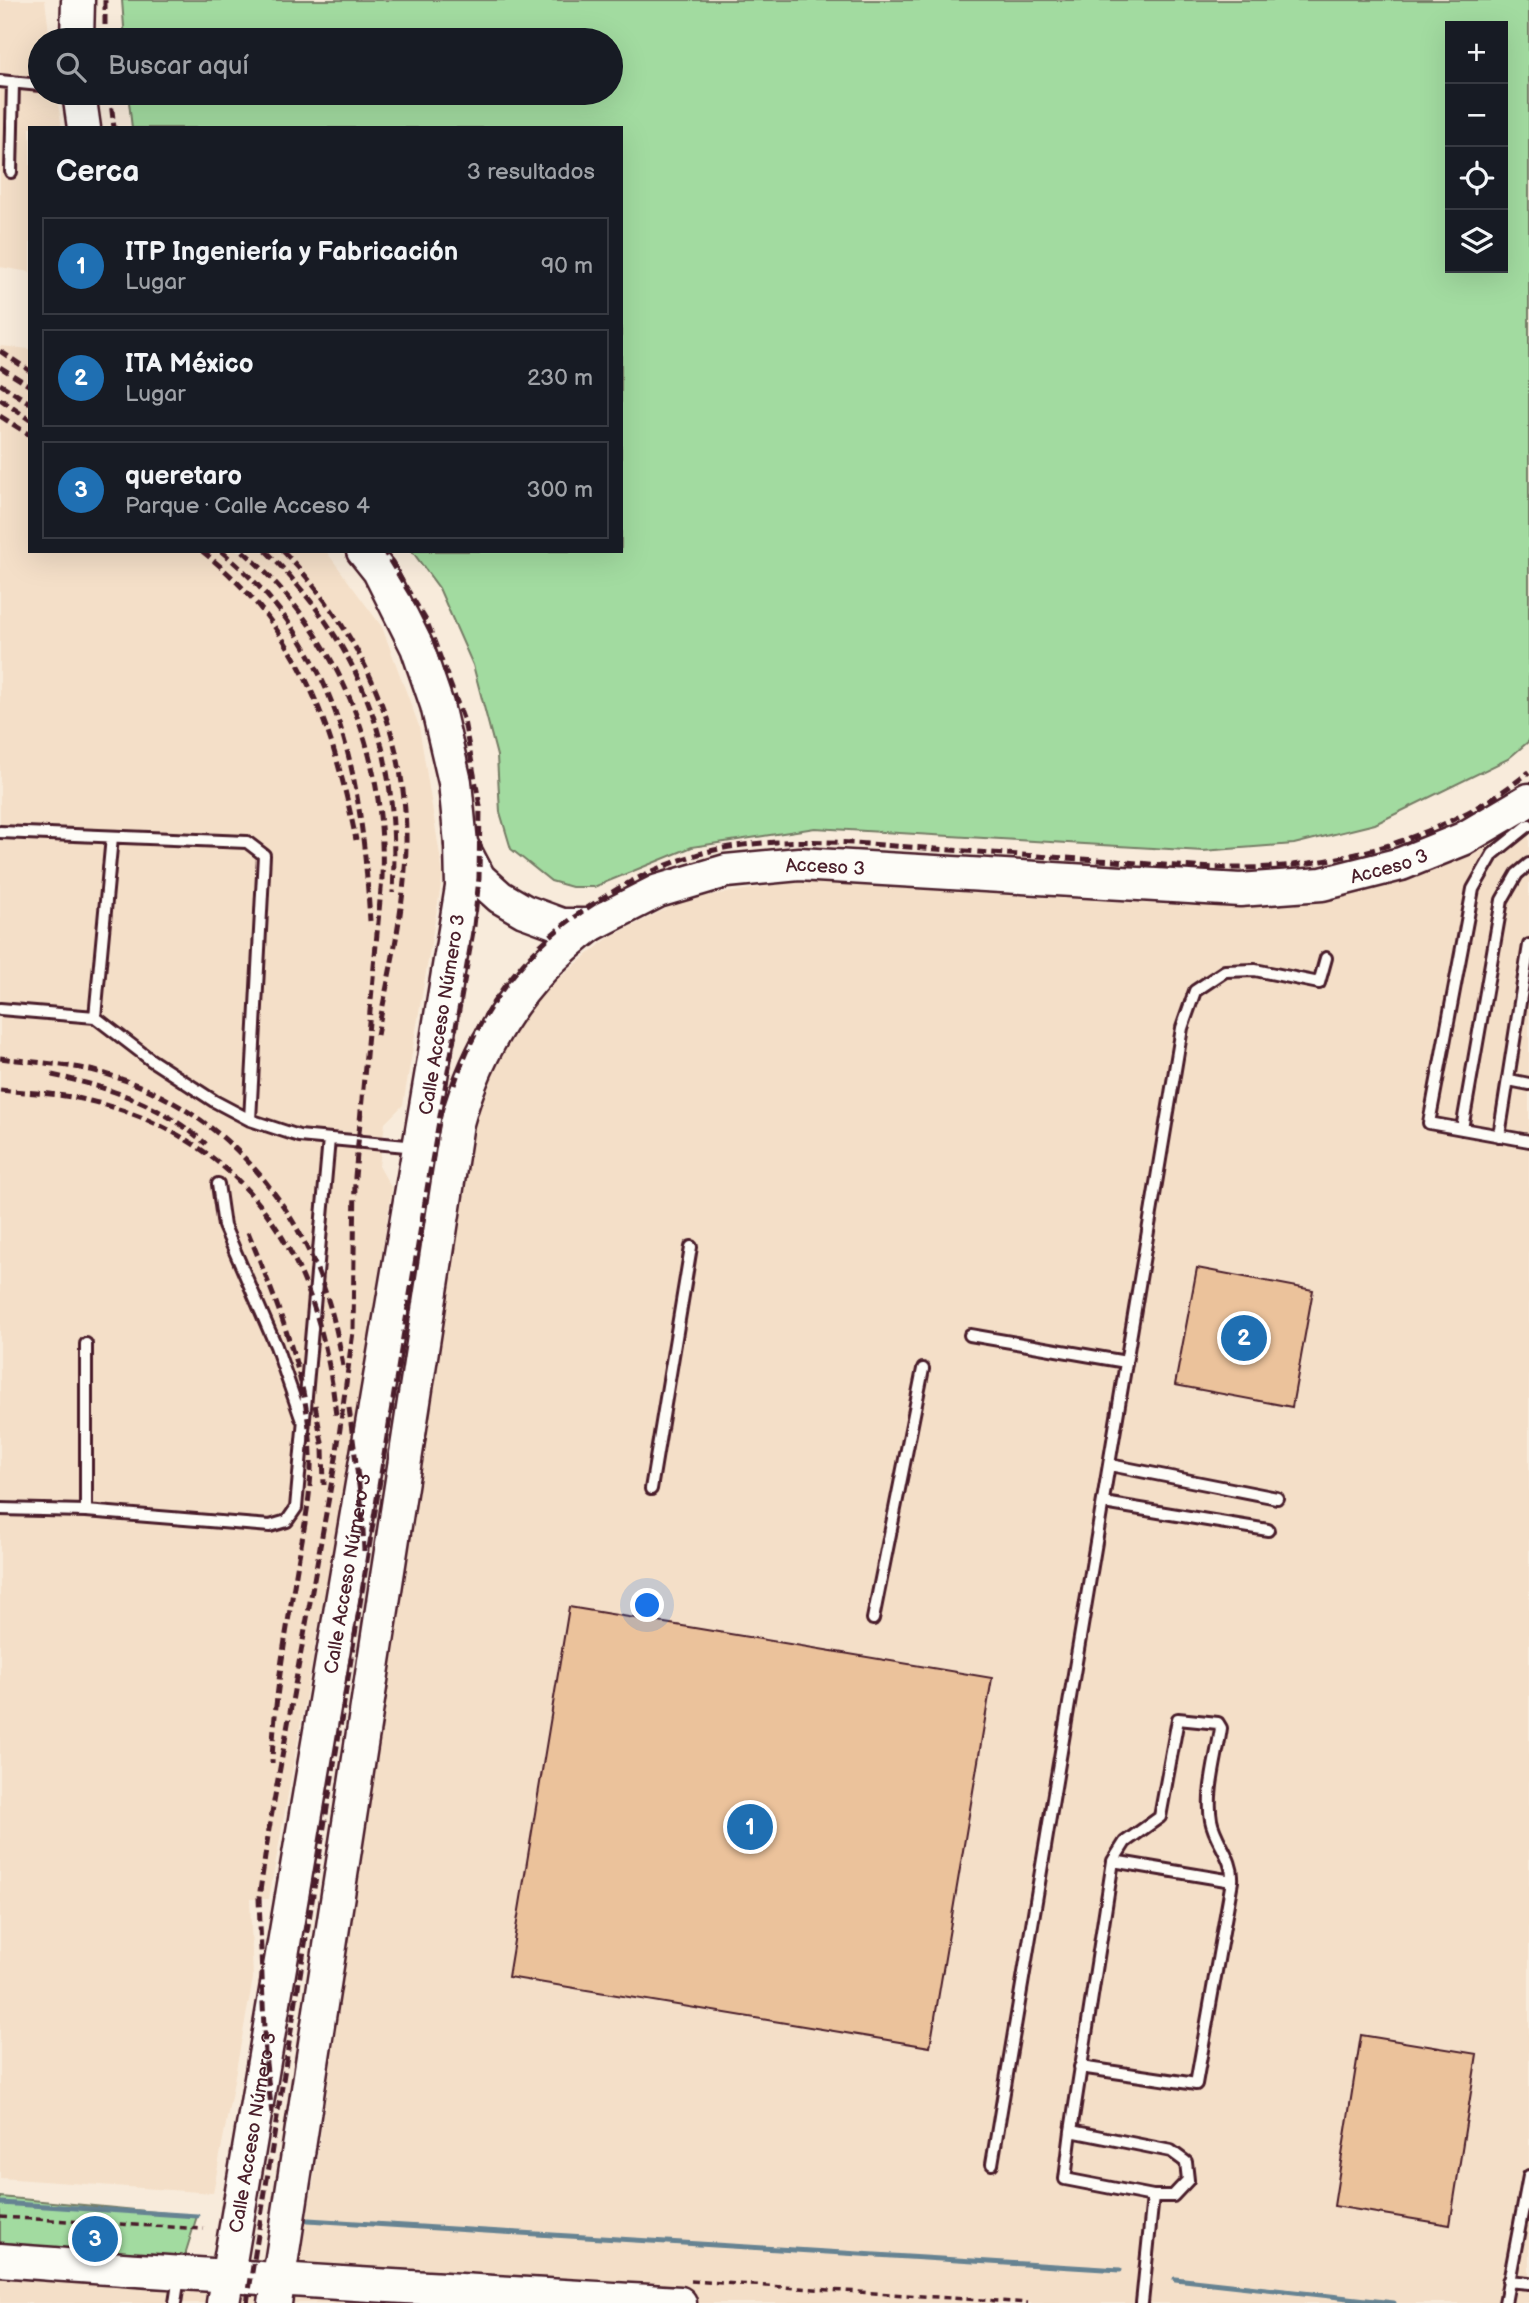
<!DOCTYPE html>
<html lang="es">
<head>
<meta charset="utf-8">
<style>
  body { margin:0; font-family:"Balsamiq Sans",sans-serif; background:#242831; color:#f1f3f6 }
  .controls { position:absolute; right:21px; top:21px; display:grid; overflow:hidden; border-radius:0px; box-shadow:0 7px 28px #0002 }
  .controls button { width:63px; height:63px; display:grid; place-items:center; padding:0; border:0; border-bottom:2px solid #363941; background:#171b24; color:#f1f3f6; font:35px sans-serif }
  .you { position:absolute; left:648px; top:1606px; width:24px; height:24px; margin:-18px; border:5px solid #fff; border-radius:50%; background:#1a73e8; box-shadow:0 0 0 10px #1a73e833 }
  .badge { display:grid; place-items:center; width:46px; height:46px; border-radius:50%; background:#1f6fb2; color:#fff; font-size:23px; font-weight:700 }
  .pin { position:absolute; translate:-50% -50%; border:4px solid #fff; box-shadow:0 2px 7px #0006 }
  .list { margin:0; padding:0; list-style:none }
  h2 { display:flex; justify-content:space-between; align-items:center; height:91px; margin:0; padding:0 28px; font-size:30px }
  h2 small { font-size:23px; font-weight:400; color:#9ea1a6 }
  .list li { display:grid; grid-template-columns:46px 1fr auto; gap:21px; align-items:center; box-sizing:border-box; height:98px; margin:0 14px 14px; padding:0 14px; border:2px solid #363941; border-radius:0px }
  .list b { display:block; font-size:26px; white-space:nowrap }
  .list p { margin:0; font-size:23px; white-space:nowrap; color:#9ea1a6 }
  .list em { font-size:23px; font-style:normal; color:#9ea1a6 }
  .icon { flex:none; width:38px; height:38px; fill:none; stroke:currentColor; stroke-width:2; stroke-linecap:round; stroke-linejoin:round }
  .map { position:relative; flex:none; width:1529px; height:2303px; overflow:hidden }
  .search { position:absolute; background:#171b24; box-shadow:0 7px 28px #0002; left:28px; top:28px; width:595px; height:77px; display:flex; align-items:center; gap:18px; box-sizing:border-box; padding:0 24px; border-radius:38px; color:#9ea1a6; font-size:26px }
  .panel { position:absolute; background:#171b24; box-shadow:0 7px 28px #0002; left:28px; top:126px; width:595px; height:427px; border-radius:0px }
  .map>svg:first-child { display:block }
</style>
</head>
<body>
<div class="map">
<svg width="1529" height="2303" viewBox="0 0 1529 2303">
  <rect width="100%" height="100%" fill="#f8ebdb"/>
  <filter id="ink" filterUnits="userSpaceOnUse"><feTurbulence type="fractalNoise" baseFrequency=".0143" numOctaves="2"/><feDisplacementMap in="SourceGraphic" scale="14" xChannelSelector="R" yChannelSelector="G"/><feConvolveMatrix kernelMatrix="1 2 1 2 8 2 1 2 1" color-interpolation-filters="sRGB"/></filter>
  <g filter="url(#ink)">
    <path fill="#f4dfc8" d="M0,0H45L50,40H40V93H56L62,128H30V272L0,267Z
      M0,346L30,349V551H326L382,627L419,726L443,874L403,1105L385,1123L379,1166L392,1189L353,1436L269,1899H250L253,1979L213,2193L0,2178Z
      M1529,809V2303H0V2278L294,2295L314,2179L473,1089L541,993L608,938L686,899L797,882L1189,906L1324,894Z"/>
    <path fill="#a2dba0" stroke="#767d66" stroke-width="2" fill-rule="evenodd" d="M122,0H1529V741L1508,759L1375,824L1294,844L1203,851L815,828L692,847L594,887H572L551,881L511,849L500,812L497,756L473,665L439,588L412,551H621V128H132L128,93H611V40H125ZM1450,26H1503V268H1450Z
      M0,2197L197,2216L179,2274L0,2262Z"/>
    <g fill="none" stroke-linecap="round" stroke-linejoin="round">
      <path stroke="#668392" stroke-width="5" d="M0,2203L197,2216
        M308,2220L1120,2270
        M1175,2279L1394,2303"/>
    </g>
    <path fill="#ebc29b" stroke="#4a1f2b" stroke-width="2" d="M1197,1268L1313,1290L1292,1407L1175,1385Z
      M569,1607L992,1678L930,2047L508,1977Z
      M1361,2035L1477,2054L1450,2225L1334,2206Z"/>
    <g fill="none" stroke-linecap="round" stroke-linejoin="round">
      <g stroke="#4a1f2b" stroke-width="16">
        <path id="lane" d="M0,81L40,85
          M11,172L13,82
          M1529,825L1493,854L1473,889L1429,1123L1529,1141
          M0,832L247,842L264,855L250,1120
          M0,1009L95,1017L151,1060L214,1101L250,1120L299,1136L417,1147
          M95,1017L112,837
          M1509,1080L1529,1084
          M1462,1129L1502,900L1517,874L1529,864
          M1499,1136L1529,945
          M218,1184L224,1226L276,1346L301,1418
          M970,1335L1126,1362
          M1110,1465L1277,1498
          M651,1489L691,1247
          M1104,1503L1268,1530
          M0,1509L86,1511L270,1526L287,1521L296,1508L329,1139
          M86,1511V1344
          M873,1619L923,1369
          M1113,1861L1125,1842L1160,1817L1178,1719L1218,1723L1221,1728C1217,1757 1206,1792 1211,1820C1215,1842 1234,1858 1232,1881
          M1071,2131L1113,1861L1232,1881L1196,2084L1080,2067
          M1071,2131L1171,2151L1186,2162L1188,2180L1173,2196H1153L1065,2179Z
          M992,2164L1182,1028L1195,991L1225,971L1255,970L1319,983L1326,958
          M1508,2281L1529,2283
          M175,2303L179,2277
          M1142,2303L1153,2196
          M1505,2303L1529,2176"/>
      </g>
      <g stroke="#4a1f2b" stroke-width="37">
        <g id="secondary">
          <path d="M77,40L78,0"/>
          <path d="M79,93L84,128"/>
          <path id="s1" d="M363,551L379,571L417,647L437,705L455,782L461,844L479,878L500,897L524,911L562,925H591L658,891L726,871L799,864L1240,890L1322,884L1401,864L1463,839L1529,800"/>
          <path d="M0,2260C226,2278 453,2289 680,2303"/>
          <path id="s2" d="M223,2303L433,1065L462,887L461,844"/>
          <path d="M275,2303L457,1123C479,1041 523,976 591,925"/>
        </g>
      </g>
      <path stroke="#4a1f2b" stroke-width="3.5" stroke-dasharray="7 5" stroke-linecap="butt" d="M0,2217L204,2229
        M691,2281L1028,2303"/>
      <use href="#lane" stroke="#fdfcf7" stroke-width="10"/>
      <use href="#secondary" stroke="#fdfcf7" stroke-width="32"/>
      <path stroke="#4a1f2b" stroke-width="5" stroke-dasharray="10 5" stroke-linecap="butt" d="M105,0V40
        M110,93L114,128
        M0,351L30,371
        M0,367L30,386
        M0,384L30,403
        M0,399L30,420
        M0,416L30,435
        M202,551C298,627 333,724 356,840
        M221,551C342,651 361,774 370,921
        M243,551C338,635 387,752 382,878L355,1177L353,1332L336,1458L269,1829L259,1898L265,2055L272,2114
        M266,551C367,652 400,752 393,893
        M283,551C361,632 408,733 406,846C405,909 389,974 377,1035
        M0,1058C31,1062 65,1064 95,1071C235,1107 324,1228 343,1367
        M52,1075C109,1087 162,1105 206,1144
        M454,1085C477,1016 519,955 580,913C617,887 655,867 699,854C766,835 841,842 909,847C978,852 1046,857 1115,861C1171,866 1227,871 1284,866C1370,858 1461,827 1529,772
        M0,1090C30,1093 60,1093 90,1101C249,1139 321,1260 336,1416
        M248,1232C277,1303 309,1379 311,1456C312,1492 304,1528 298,1562C287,1629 274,1695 272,1763
        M315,1405L323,1448L324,1485
        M349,1408L362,1509L364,1551
        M247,2303L428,1183L474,926L479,878L480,806L464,721L427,622L384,551"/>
    </g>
  </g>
  <g text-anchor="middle" stroke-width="7" stroke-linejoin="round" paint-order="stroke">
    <g font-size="19" fill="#4a1f2b" stroke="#fdfcf7">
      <text dy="7" stroke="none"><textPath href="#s1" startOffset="1290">Acceso 3</textPath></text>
      <text dy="7" stroke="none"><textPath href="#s1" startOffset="723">Acceso 3</textPath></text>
      <text dy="7" stroke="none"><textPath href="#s2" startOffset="1307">Calle Acceso Número 3</textPath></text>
      <text dy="7" stroke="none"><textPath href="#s2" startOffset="740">Calle Acceso Número 3</textPath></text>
      <text dy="7" stroke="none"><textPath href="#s2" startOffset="173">Calle Acceso Número 3</textPath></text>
    </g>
  </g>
</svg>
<div class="controls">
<button>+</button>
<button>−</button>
<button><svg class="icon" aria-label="locate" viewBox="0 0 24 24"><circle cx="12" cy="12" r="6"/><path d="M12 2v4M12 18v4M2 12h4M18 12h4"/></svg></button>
<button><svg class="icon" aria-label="layers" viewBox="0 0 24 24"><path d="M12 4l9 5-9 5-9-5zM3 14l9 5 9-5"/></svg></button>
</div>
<div class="you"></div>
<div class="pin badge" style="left:750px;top:1827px">1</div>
<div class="pin badge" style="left:1244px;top:1338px">2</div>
<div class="pin badge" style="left:95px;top:2239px">3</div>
<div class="search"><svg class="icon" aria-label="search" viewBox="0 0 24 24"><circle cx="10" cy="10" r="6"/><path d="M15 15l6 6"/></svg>Buscar aquí</div>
<section class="panel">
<h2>Cerca<small>3 resultados</small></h2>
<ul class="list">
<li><span class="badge">1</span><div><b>ITP Ingeniería y Fabricación</b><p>Lugar</p></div><em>90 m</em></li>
<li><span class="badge">2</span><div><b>ITA México</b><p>Lugar</p></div><em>230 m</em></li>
<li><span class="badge">3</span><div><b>queretaro</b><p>Parque · Calle Acceso 4</p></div><em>300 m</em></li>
</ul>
</section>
</div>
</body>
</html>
